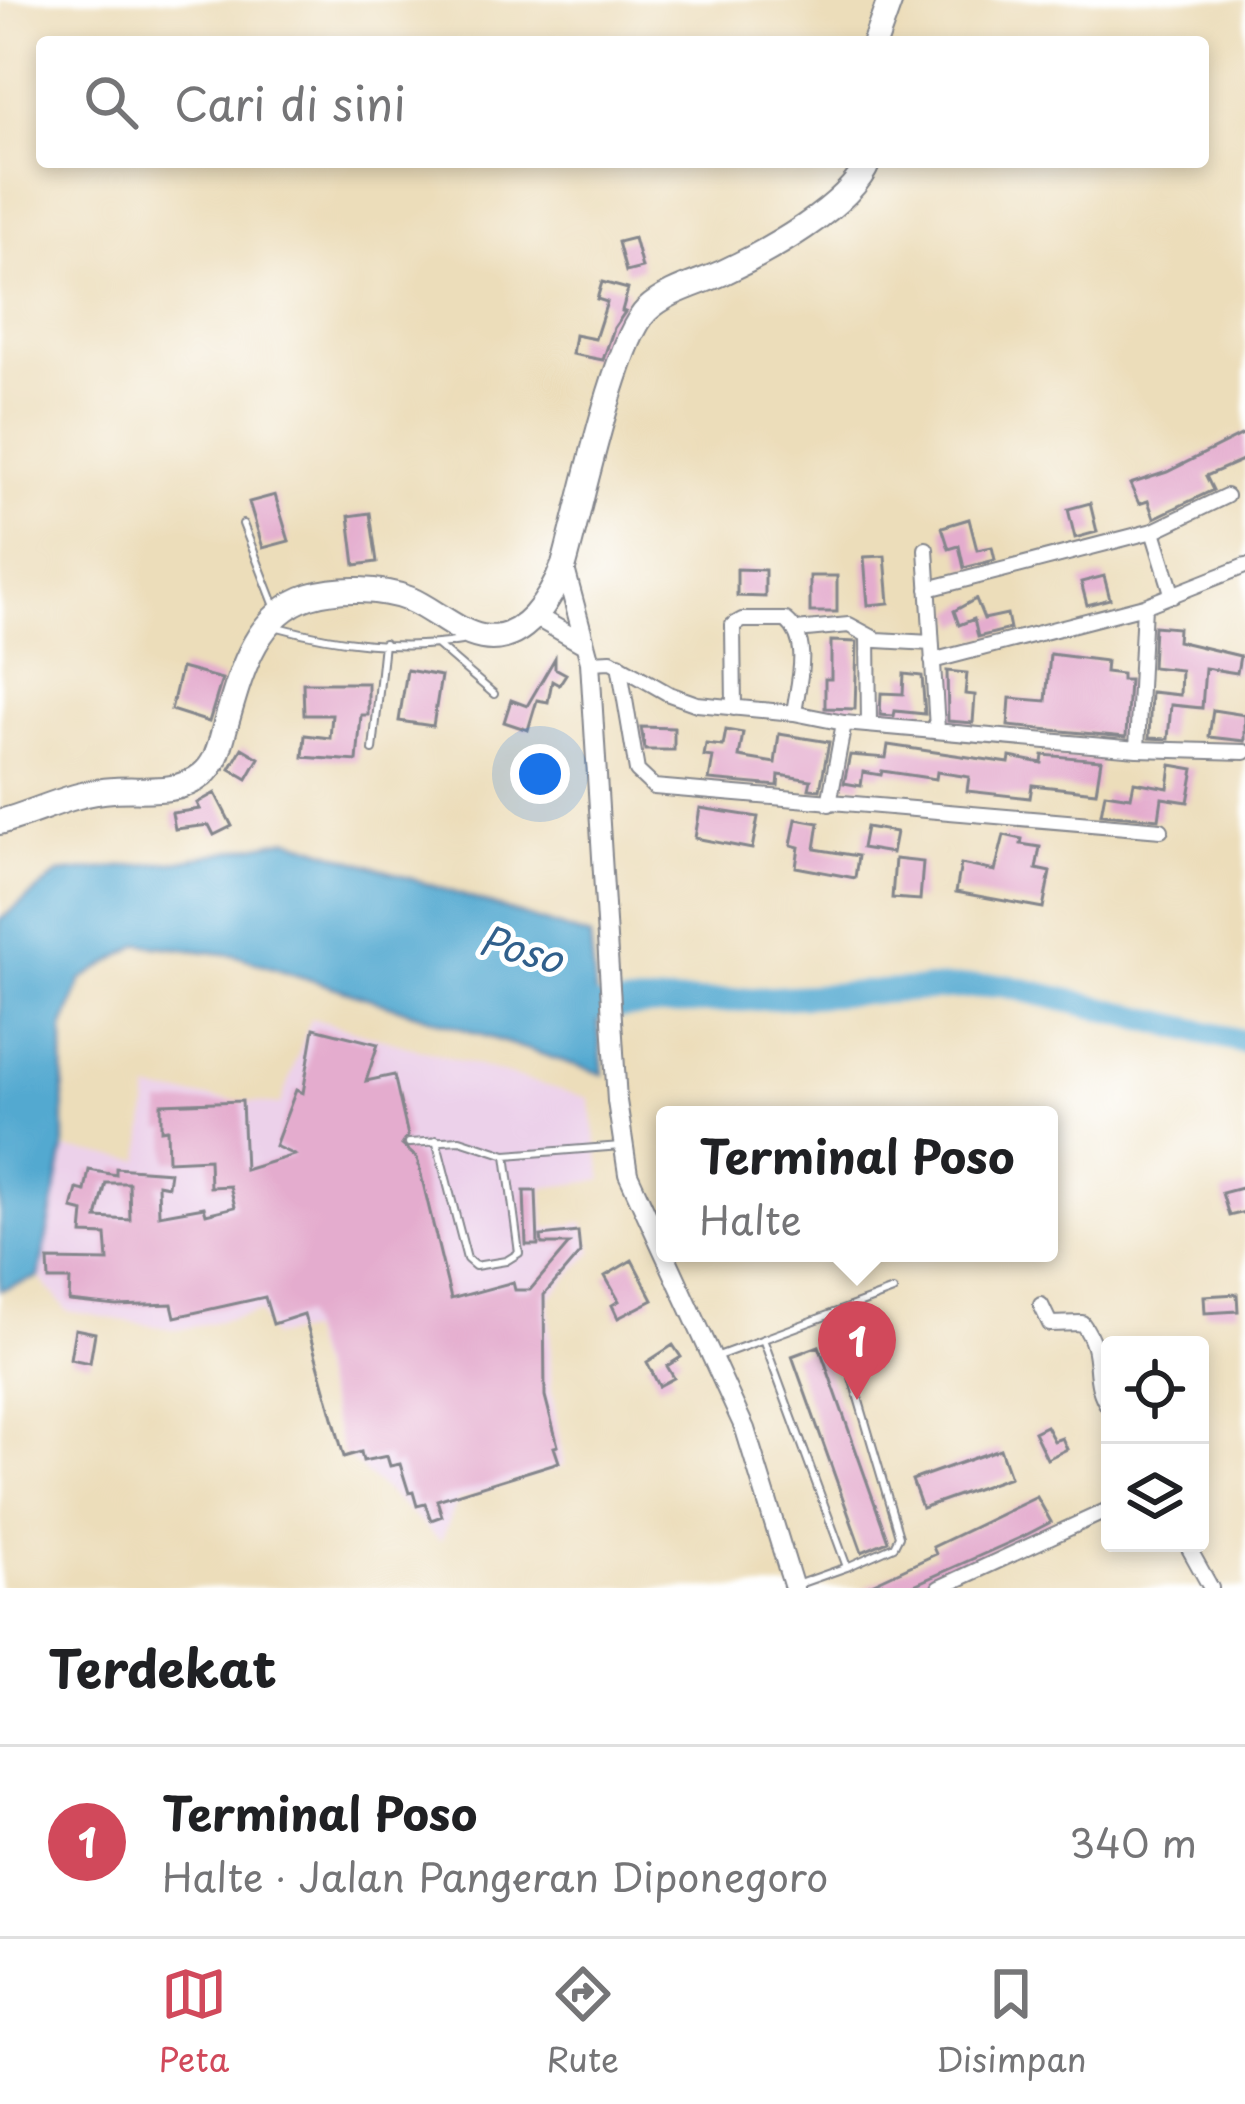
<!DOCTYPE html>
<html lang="id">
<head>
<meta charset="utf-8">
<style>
  body { margin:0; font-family:"Playpen Sans",sans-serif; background:#f6f6f6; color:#202124 }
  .controls { position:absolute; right:36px; bottom:36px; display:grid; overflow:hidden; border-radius:12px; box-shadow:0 6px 18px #0003 }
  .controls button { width:108px; height:108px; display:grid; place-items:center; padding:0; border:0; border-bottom:3px solid #e0e0e0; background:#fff; color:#202124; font:60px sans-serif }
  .you { position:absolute; left:540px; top:774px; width:42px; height:42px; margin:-30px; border:9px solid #fff; border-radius:50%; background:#1a73e8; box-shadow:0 0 0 18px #1a73e833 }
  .badge { display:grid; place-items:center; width:78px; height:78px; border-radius:50%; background:#d1495b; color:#fff; font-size:39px; font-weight:700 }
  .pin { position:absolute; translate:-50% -99px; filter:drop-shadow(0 3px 6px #0008) }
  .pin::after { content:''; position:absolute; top:63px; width:42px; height:36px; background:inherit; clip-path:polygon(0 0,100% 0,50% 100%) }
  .popup { position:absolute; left:656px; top:1106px; width:402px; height:156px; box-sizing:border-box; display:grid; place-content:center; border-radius:12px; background:#fff; filter:drop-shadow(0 3px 9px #0005); font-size:39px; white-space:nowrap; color:#757577 }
  .popup b { font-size:45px; color:#202124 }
  .popup::after { content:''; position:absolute; left:50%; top:100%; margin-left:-24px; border:24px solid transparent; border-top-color:#fff }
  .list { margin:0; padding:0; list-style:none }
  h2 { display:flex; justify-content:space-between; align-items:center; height:156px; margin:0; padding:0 48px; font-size:51px }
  h2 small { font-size:39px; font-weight:400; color:#757577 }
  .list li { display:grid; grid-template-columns:78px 1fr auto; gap:36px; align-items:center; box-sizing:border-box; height:192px; padding:0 48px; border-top:3px solid #e0e0e0 }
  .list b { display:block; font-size:45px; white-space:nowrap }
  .list p { margin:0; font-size:39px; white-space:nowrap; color:#757577 }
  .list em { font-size:39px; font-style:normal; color:#757577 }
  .icon { flex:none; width:66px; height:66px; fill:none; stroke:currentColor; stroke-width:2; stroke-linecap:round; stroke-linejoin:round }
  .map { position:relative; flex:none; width:1245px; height:1588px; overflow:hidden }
  .search { position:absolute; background:#fff; box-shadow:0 6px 18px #0003; left:36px; right:36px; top:36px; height:132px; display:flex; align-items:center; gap:30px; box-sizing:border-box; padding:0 42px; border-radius:12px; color:#757577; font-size:45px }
  .sheet { height:348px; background:#fff }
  nav { display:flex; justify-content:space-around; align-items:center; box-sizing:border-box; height:168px; border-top:3px solid #e0e0e0; background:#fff; font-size:33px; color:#757577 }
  nav a { display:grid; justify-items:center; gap:6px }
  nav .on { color:#d1495b }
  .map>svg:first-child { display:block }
</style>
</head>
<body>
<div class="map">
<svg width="1245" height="1588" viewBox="0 0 1245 1588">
  <rect width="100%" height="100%" fill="#fff"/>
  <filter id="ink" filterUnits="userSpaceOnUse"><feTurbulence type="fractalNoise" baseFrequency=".00833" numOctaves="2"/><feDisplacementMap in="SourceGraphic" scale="24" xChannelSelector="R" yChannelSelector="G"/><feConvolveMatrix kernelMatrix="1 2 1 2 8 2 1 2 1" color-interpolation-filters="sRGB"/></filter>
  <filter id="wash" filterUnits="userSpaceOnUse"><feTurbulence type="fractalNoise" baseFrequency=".004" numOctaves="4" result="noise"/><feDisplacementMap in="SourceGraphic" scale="48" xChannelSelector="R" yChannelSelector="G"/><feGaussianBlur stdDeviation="2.7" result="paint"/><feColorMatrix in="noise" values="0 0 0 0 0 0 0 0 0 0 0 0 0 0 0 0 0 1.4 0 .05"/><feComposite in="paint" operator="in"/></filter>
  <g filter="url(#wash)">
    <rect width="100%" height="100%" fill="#ecddba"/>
    <path fill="#ecd1ea" d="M311,1018L589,1098L603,1180L543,1188L545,1229L583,1222L593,1251L550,1297L551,1387L564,1466L458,1500L441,1541L342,1452L307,1331L271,1337L260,1312L178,1330L67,1311L39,1277L64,1149L141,1160L149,1091L280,1105Z"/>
    <path fill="#53a9d0" stroke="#376c97" stroke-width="3" d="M289,839L590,937L603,1074L234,955L140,944L82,979L63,1029L64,1149L39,1277L0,1290V920L59,873L181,861Z"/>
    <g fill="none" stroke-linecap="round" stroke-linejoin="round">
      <path stroke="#53a9d0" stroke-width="24" d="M566,999L597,1008L1002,985L1245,1042"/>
    </g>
    <g id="blocks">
      <path fill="#e4acce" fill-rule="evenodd" d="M634,238L642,268L626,272L618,242Z
        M602,282L628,289L622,311L625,312L614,328L603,360L572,354L575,335L595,339L607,302L597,299Z
        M1245,433V459L1206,476L1213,490L1154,518L1148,501L1139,504L1130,484L1167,472Z
        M275,495L289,541L263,548L249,502Z
        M1090,503L1097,532L1075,538L1068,509Z
        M370,513L377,562L355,565L349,516Z
        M969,519L977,550L992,547L995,560L964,568L959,546L949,549L942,527Z
        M885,556L889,603L868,605L864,557Z
        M737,569L765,570V597L737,596Z
        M810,576H837V612H810Z
        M1104,576L1110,599L1087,605L1081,582Z
        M976,599L984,619L1007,614L1010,629L978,637L974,619L959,625L954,611Z
        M1154,626L1178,628L1177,641L1240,656L1237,673L1205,668L1202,708L1171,705L1168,739L1149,738L1151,692L1180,695L1181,670L1152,667Z
        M831,641L857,642L855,709L825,708V679H831Z
        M1050,654L1106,661L1105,672L1122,674V680H1129L1126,737L1008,726L1010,698L1046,701Z
        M555,658V668L566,674L559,685L552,681L548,702L537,700L528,730L504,722L511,700L527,706Z
        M181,668L222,679L209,722L171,710Z
        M407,670L441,676L433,726L399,721Z
        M947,671L967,673L965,694L975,695L973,723L948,721Z
        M904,674L922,676L925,714L895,711L894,716L880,715L881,693L903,694Z
        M303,683H368V715H361L357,761L303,757L305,735L330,738L332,715H304Z
        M1213,710L1245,715V741L1209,737Z
        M641,727L674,728V750H645Z
        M726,730L743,733L739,757L775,763L779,734L829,742L820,790L809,789L811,780L779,775L778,786L709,780L713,757L704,756L706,744L723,746Z
        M888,745L1009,763L1010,757L1042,763L1043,755L1101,760L1096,792L1032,785L1030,798L967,791L969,777L937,772L936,779L882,771L881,775L863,772L861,786L844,783L850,755L886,758Z
        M242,748L259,758L247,779L230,769Z
        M1171,765L1194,769L1188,802L1162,798L1159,819L1101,814L1105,793L1131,797L1134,782L1168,788Z
        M215,793L232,826L214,835L209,825L175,829L172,813L200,809L197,803Z
        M700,808L758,817L752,849L695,838Z
        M796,819L819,823L815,849L858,856L855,878L796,867L799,847L791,845Z
        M866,827L896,832L892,853L862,848Z
        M1004,835L1022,839L1021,844L1040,847L1036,869L1050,872L1043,908L956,892L961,864L995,871Z
        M895,859L923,862L920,900L892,898Z
        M314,1028L378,1044L366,1081L394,1075L408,1136L402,1145L417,1158L451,1299L513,1282L515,1290H530L569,1244H542L541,1236L578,1232L580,1253L544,1295L545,1396L558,1446L554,1447L559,1462L437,1500L442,1516L431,1520L425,1504L417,1506L413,1492L409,1493L400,1464L390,1466L387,1456L363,1461L361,1452L344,1457L304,1314L273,1324L265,1297L175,1317L172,1304L116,1306L69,1301L70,1280H49L48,1260L108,1261L106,1235L82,1234L84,1212L72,1209L77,1189L85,1191L89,1170L116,1175V1168L170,1172L168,1186L158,1184L159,1215L204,1207L206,1214L235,1207L230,1186L210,1187L209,1159L168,1161L167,1129L161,1130V1104L242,1101L245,1170L294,1155L275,1146L296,1090L303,1093ZM106,1183H129L130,1220L97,1218Z
        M1245,1187V1212L1229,1216L1222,1193Z
        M524,1191H536L538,1245H526Z
        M632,1260L653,1300L618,1318L612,1305L619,1301L605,1276Z
        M1237,1294L1238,1311L1205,1313L1204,1296Z
        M75,1329L95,1333L90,1363L70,1359Z
        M673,1345L681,1357L667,1366L674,1378L659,1386L647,1362Z
        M819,1346L888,1541L862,1552L792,1356Z
        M1046,1426L1054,1441L1062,1438L1067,1449L1047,1459L1034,1432Z
        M1000,1449L1010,1477L922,1508L912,1480Z
        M1037,1497L1051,1522L1024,1536L907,1588H863L936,1554L933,1547Z"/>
    </g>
  </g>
  <g filter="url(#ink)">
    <use href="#blocks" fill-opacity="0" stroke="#84868c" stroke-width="3"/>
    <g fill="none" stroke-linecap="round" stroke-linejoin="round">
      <g stroke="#84868c" stroke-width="10">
        <path id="lane" d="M243,524L276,609
          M278,627C336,643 402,651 461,641
          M437,645L494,694
          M373,750L384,643
          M436,1140L467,1259L475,1266L506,1261L519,1253L506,1155
          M409,1143L460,1140L506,1155L621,1146
          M833,1313L899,1536L894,1546L847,1567
          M763,1339L847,1567L796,1585
          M718,1356L893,1291"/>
      </g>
      <g stroke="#84868c" stroke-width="18">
        <path id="street" d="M1153,531L1173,596
          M926,549L937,729
          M928,589L1153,531L1226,496
          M796,630L849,625L877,640L931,643
          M868,635L869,725
          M932,661L1144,606L1245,566
          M590,662L611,661L669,694L697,704L794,713L844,723L1137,749L1245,752
          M619,664L637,771L654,787L1161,830
          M734,708L733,625L742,620H786C812,641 798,683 794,713
          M1137,749L1144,606
          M829,804L844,723
          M1041,1305L1050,1324L1082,1323C1107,1357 1087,1376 1110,1409
          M1186,1543L1211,1588
          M939,1588L1110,1509"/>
      </g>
      <g stroke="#84868c" stroke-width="22">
        <path id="secondary" d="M564,565L590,662L617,1101L628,1174L745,1429L794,1588
          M535,616L584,644"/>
      </g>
      <g stroke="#84868c" stroke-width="28">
        <path id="highway" d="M875,42L890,0
          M0,822C38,812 73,792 114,790C143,788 177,795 202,775C217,763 220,745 225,727C240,676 254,614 310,596C339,587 381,588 409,599C433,609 456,632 482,637C524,645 552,597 564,565C579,513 615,340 647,310C667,291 697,284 722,273C765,253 850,207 868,162"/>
      </g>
      <use href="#lane" stroke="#fff" stroke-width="6"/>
      <use href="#street" stroke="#fff" stroke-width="14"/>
      <use href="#secondary" stroke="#fff" stroke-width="18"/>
      <use href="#highway" stroke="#fff" stroke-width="24"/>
    </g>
  </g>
  <g text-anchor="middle" stroke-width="10" stroke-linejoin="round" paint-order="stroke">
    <g font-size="39" font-style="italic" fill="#31608c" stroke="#fff">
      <text transform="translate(521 950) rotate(15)" y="14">Poso</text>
    </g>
  </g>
</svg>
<div class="controls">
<button><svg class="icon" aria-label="locate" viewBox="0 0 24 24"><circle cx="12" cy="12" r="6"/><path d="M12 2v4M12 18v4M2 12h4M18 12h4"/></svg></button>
<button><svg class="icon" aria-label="layers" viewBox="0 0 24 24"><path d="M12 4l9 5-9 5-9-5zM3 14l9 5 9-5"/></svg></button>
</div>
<div class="you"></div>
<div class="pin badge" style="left:857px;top:1400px">1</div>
<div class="popup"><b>Terminal Poso</b>Halte</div>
<div class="search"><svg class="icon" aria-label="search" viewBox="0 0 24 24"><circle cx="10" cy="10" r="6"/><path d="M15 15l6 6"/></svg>Cari di sini</div>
</div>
<section class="sheet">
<h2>Terdekat<small></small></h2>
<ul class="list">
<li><span class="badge">1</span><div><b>Terminal Poso</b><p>Halte · Jalan Pangeran Diponegoro</p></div><em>340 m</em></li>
</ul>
</section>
<nav>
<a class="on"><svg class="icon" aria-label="map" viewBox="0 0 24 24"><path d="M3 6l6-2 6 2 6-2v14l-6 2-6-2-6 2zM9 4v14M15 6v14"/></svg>Peta</a>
<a><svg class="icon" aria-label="directions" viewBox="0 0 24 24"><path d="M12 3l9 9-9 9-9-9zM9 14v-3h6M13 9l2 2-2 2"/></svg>Rute</a>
<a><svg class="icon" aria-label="saved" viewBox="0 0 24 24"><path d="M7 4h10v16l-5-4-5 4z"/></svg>Disimpan</a>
</nav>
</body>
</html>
